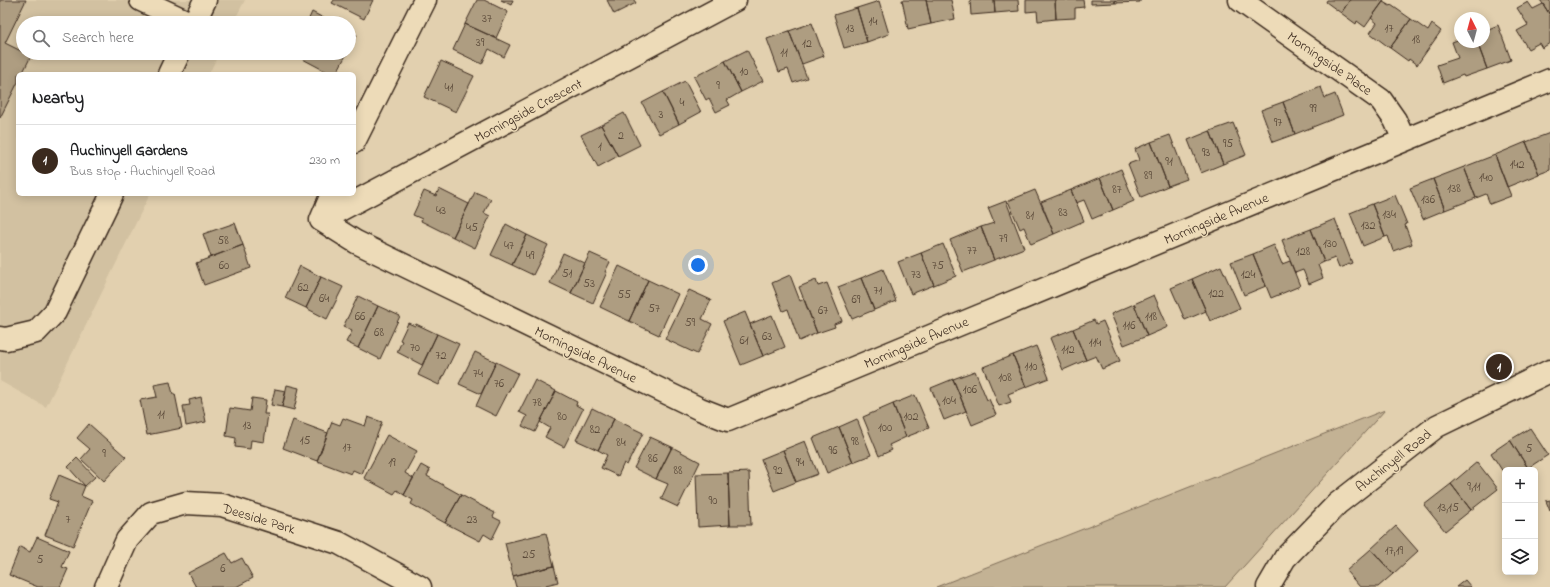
<!DOCTYPE html>
<html lang="en">
<head>
<meta charset="utf-8">
<style>
  body { margin:0; font-family:"Indie Flower",sans-serif; background:#f2f2f2; color:#202124 }
  .controls { position:absolute; right:12px; bottom:12px; display:grid; overflow:hidden; border-radius:6px; box-shadow:0 2px 10px #0003 }
  .controls button { width:36px; height:36px; display:grid; place-items:center; padding:0; border:0; border-bottom:1px solid #e0e0e0; background:#fff; color:#202124; font:20px sans-serif }
  .compass { position:absolute; left:1454px; top:12px; width:36px; height:36px; border-radius:50%; background:#fff; box-shadow:0 2px 10px #0003; rotate:354deg }
  .you { position:absolute; left:698px; top:265px; width:14px; height:14px; margin:-10px; border:3px solid #fff; border-radius:50%; background:#1a73e8; box-shadow:0 0 0 6px #1a73e833 }
  .badge { display:grid; place-items:center; width:26px; height:26px; border-radius:50%; background:#3b2a1e; color:#fff; font-size:13px; font-weight:700 }
  .pin { position:absolute; translate:-50% -50%; border:2px solid #fff; box-shadow:0 1px 4px #0006 }
  .list { margin:0; padding:0; list-style:none }
  h2 { display:flex; justify-content:space-between; align-items:center; height:52px; margin:0; padding:0 16px; font-size:17px }
  h2 small { font-size:13px; font-weight:400; color:#757577 }
  .list li { display:grid; grid-template-columns:26px 1fr auto; gap:12px; align-items:center; box-sizing:border-box; height:72px; padding:0 16px; border-top:1px solid #e0e0e0 }
  .list b { display:block; font-size:15px; white-space:nowrap }
  .list p { margin:0; font-size:13px; white-space:nowrap; color:#757577 }
  .list em { font-size:13px; font-style:normal; color:#757577 }
  .icon { flex:none; width:22px; height:22px; fill:none; stroke:currentColor; stroke-width:2; stroke-linecap:round; stroke-linejoin:round }
  .map { position:relative; flex:none; width:1550px; height:587px; overflow:hidden }
  .search { position:absolute; background:#fff; box-shadow:0 2px 10px #0003; left:16px; top:16px; width:340px; height:44px; display:flex; align-items:center; gap:10px; box-sizing:border-box; padding:0 14px; border-radius:22px; color:#757577; font-size:15px }
  .panel { position:absolute; background:#fff; box-shadow:0 2px 10px #0003; left:16px; top:72px; width:340px; height:124px; border-radius:6px }
  .map>svg:first-child { display:block }
</style>
</head>
<body>
<div class="map">
<svg width="1550" height="587" viewBox="0 0 1550 587">
  <rect width="100%" height="100%" fill="#e2d0af"/>
  <filter id="ink" filterUnits="userSpaceOnUse"><feTurbulence type="fractalNoise" baseFrequency=".025" numOctaves="2"/><feDisplacementMap in="SourceGraphic" scale="8" xChannelSelector="R" yChannelSelector="G"/><feConvolveMatrix kernelMatrix="1 2 1 2 8 2 1 2 1" color-interpolation-filters="sRGB"/></filter>
  <g filter="url(#ink)">
    <path fill="#d2c1a1" d="M0,0H245L233,23H23V53H219L209,74H18V194H150L46,407L0,381Z"/>
    <path fill="#c3b294" stroke="#7f6e59" d="M1385,410L1225,587H936Z"/>
    <path fill="#ae9d81" stroke="#3b2a1e" d="M0,0H26L5,43L31,56L22,74H18V82L0,118Z
      M334,0H373L364,19L332,3Z
      M477,0H484L508,12L496,38L465,24Z
      M501,0H513L511,5Z
      M607,0H634L636,3L614,14Z
      M902,0H926L931,24L908,29Z
      M926,0H951L955,19L931,24Z
      M970,0H994L995,13L971,15Z
      M994,0H1018L1019,11L995,13Z
      M1026,0H1055L1056,19L1038,21L1037,11L1026,12Z
      M1055,0H1083L1084,7L1075,8V18L1056,19Z
      M1091,0H1115V3L1091,4Z
      M1115,0H1140V2L1115,3Z
      M1327,0H1350L1341,13L1326,2Z
      M1350,0H1384L1365,27L1357,21L1356,24L1341,13Z
      M1540,0H1550V15L1543,4Z
      M879,1L889,34L867,42L857,8Z
      M1383,2L1390,6L1391,5L1411,19L1390,48L1370,33L1377,23L1371,18Z
      M1528,2L1533,9L1543,4L1550,15V43L1542,48L1539,43L1528,49L1517,31L1528,25L1517,8Z
      M857,8L867,42L844,48L834,15Z
      M312,12L333,23H307Z
      M1411,19L1428,31L1432,24L1441,31L1417,65L1409,59L1408,61L1390,48Z
      M812,23L824,56L802,64L789,31Z
      M465,24L510,45L504,57L489,49L482,64L453,50Z
      M1498,25L1511,60L1487,69L1477,42H1484V31Z
      M349,31L357,35L349,50Z
      M789,31L807,78L793,83L788,69L779,72L767,39Z
      M1460,39V42H1477L1487,69L1464,77L1463,75L1443,83L1437,65L1458,58L1452,42Z
      M747,50L763,81L741,92L725,61Z
      M298,53H338L345,57L336,74H331L297,56Z
      M338,53H347L345,57Z
      M441,61L474,76L456,112L424,97Z
      M725,61L741,92L727,100L730,105L716,112L709,98L706,100L694,77Z
      M685,81L701,112L679,124L663,92Z
      M1321,87L1325,98L1335,94L1343,115L1295,134L1283,102Z
      M663,92L679,124L659,134L642,103Z
      M1283,102L1295,134L1273,142L1261,110Z
      M624,113L640,145L618,156L601,125Z
      M1233,123L1246,155L1223,164L1210,131Z
      M601,125L618,156L598,167L581,135Z
      M1210,131L1223,164L1201,173L1188,140Z
      M1550,133V170L1539,174L1526,142Z
      M1170,135L1187,179L1168,186L1151,142Z
      M1151,142L1168,186L1141,197L1128,164L1139,160L1135,149Z
      M1526,142L1539,174L1507,187L1495,155Z
      M1495,155L1511,196L1490,204L1486,194L1476,198L1464,167Z
      M1464,167L1476,198L1445,210L1433,179Z
      M1121,169L1134,201L1113,210L1100,178Z
      M1100,178L1113,210L1092,219L1084,200L1076,203L1071,190Z
      M1433,179L1445,210L1423,219L1410,188Z
      M439,189L469,204L453,237L421,221L422,219L413,215L424,191L436,196Z
      M1035,190L1054,234L1031,244L1024,227L1020,229L1008,201Z
      M1071,190L1084,221L1054,234L1041,202Z
      M475,192L491,199L484,213L490,216L475,248L453,237Z
      M1395,195L1407,224L1405,225L1412,244L1393,251L1388,236L1385,237L1372,204Z
      M1006,201L1024,248L994,260L981,227L994,223L988,208Z
      M1372,204L1385,237L1363,246L1350,213Z
      M1335,219L1352,263L1339,268L1335,258L1324,262L1311,229Z
      M235,223L243,245L211,257L203,234Z
      M506,224L527,235L512,265L491,255Z
      M981,227L994,260L963,272L950,240Z
      M1311,229L1324,262L1318,265L1323,278L1309,284L1303,270L1295,273L1282,240Z
      M527,235L548,245L533,275L512,265Z
      M943,244L956,276L934,285L921,253Z
      M243,245L251,268L204,285L196,263Z
      M1274,245L1282,264L1290,261L1300,286L1271,298L1253,254Z
      M563,253L585,263L571,293L550,283Z
      M590,253L610,262L605,272H607L593,303L571,293Z
      M921,253L934,285L911,294L898,262Z
      M1253,254L1266,286L1244,295L1231,262Z
      M300,266L321,277L306,308L285,298Z
      M619,266L648,280L629,321L600,307Z
      M1221,266L1240,308L1210,321L1192,279Z
      M883,269L896,301L874,310L861,278Z
      M790,275L800,301L804,299L817,333L799,341L788,309L783,311L772,283Z
      M321,277L343,287L327,319L306,308Z
      M861,278L874,310L852,319L838,287Z
      M1192,279L1206,311L1185,320L1171,288Z
      M648,280L678,294L659,335L629,321Z
      M816,280L818,286L827,283L842,321L834,324L835,327L817,333L799,287Z
      M689,290L711,300L702,319L712,324L697,354L665,339Z
      M1154,295L1168,327L1147,336L1134,304Z
      M358,296L378,306L358,348L346,342L352,331L343,327Z
      M1134,304L1147,336L1124,345L1111,314Z
      M378,306L400,316L380,359L358,348Z
      M745,312L763,356L741,365L723,321Z
      M772,315L785,347L763,356L750,324Z
      M1094,320L1096,324L1103,321L1120,361L1102,369L1096,356L1086,360L1073,329Z
      M408,323L415,326L416,324L437,334L422,365L397,352L402,341L400,340Z
      M1073,329L1086,360L1063,370L1050,338Z
      M437,334L459,344L439,385L418,375Z
      M1036,346L1049,378L1026,387L1013,355Z
      M475,352L496,362L481,394L459,384Z
      M1013,355L1026,387L1008,394L1011,402L999,406L983,367Z
      M496,362L518,373L496,416L476,406Z
      M975,371L987,400L989,399L996,415L972,425L953,379Z
      M953,379L966,411L944,420L931,388Z
      M535,380L556,391L535,432L522,426L527,416L519,412Z
      M170,382L173,394H175L182,428L147,435L140,400L157,397L154,385Z
      M287,385L299,388L294,410L282,407Z
      M275,389L286,391L282,407L271,405Z
      M556,391L577,402L576,405L583,409L564,447L545,437L550,428L540,422Z
      M915,395L929,428L906,437L893,404Z
      M201,397L206,422L186,426L183,406L190,405L189,400Z
      M252,398L266,400L264,414H268L264,442L251,440L250,449L235,447L236,438L226,436L230,408L250,411Z
      M893,404L906,437L889,445L892,450L879,456L863,417Z
      M592,408L614,419L598,450L576,440Z
      M368,417L382,422L362,474L353,470L351,474L317,461L332,422L340,425L343,418L365,426Z
      M614,419L643,433L627,465L624,463L618,476L601,468L607,455L598,450Z
      M857,419L871,455L853,462L839,427Z
      M293,420L328,433L317,461L283,448Z
      M89,424L126,457L104,481L81,459L90,449L77,438Z
      M839,427L853,462L827,473L813,438Z
      M1530,428L1548,455L1528,468L1510,440Z
      M387,435L417,451L405,473L413,478L404,495L397,490L394,494L364,478Z
      M650,437L672,447L656,479L634,468Z
      M1510,440L1528,468L1526,470H1505V475L1491,453Z
      M805,441L818,474L796,482L783,450Z
      M672,447L700,462L678,507L661,499L668,484L656,479Z
      M783,450L796,482L774,491L761,459Z
      M77,458L95,477L85,486L68,467Z
      M1477,462L1498,489L1471,510L1451,484Z
      M421,465L430,470L427,476L461,495L445,523L411,504L413,500L404,495Z
      M749,472L751,525H730L728,473Z
      M728,473L730,525L698,527L696,474Z
      M59,475L85,486L81,496L92,501L73,546L45,535L58,502L49,499Z
      M1451,484L1471,510L1445,531L1424,505Z
      M461,495L495,513L493,517L501,521L492,539L484,534L480,541L445,523Z
      M1550,500V511L1546,501Z
      M1396,526L1418,551L1393,574L1371,549Z
      M546,533L554,566L513,576L505,543Z
      M37,537L69,551L62,567L68,569L60,587H38L9,575L20,547L30,552Z
      M1371,549L1393,574L1378,587H1360L1346,571Z
      M226,553L232,563L242,558L253,578L236,587H196L188,573Z
      M554,566L558,582L546,585L547,587H516L513,576Z
      M1465,580L1471,587H1456Z"/>
    <g fill="none" stroke-linecap="round" stroke-linejoin="round">
      <g stroke="#3b2a1e" stroke-width="25">
        <path id="minor" d="M141,0L190,23
          M1240,0L1381,100L1395,120L1404,140
          M194,23L205,0
          M169,74L179,53
          M354,142L425,0
          M332,194L321,220L356,242L700,409L728,420L1550,80
          M321,220L735,0
          M0,338L6,339L36,332L55,312L112,194
          M106,587L127,540L151,513L186,503L222,505L339,543L420,587
          M1268,587L1285,558L1337,504L1437,426L1550,371"/>
      </g>
      <use href="#minor" stroke="#eddbb8" stroke-width="22"/>
    </g>
  </g>
  <g text-anchor="middle" stroke-width="3" stroke-linejoin="round" paint-order="stroke">
    <g font-size="12" fill="#584737">
      <text x="487" y="22">37</text>
      <text x="873" y="25">14</text>
      <text x="850" y="32">13</text>
      <text x="1389" y="32">17</text>
      <text x="1416" y="43">18</text>
      <text x="480" y="46">39</text>
      <text x="807" y="47">12</text>
      <text x="784" y="56">11</text>
      <text x="744" y="75">10</text>
      <text x="718" y="89">9</text>
      <text x="449" y="91">41</text>
      <text x="682" y="106">4</text>
      <text x="1313" y="112">99</text>
      <text x="661" y="118">3</text>
      <text x="1278" y="126">97</text>
      <text x="621" y="139">2</text>
      <text x="1228" y="147">95</text>
      <text x="600" y="150">1</text>
      <text x="1206" y="156">93</text>
      <text x="1169" y="165">91</text>
      <text x="1517" y="168">142</text>
      <text x="1148" y="179">89</text>
      <text x="1486" y="181">140</text>
      <text x="1454" y="192">138</text>
      <text x="1117" y="193">87</text>
      <text x="1428" y="203">136</text>
      <text x="441" y="214">43</text>
      <text x="1063" y="216">83</text>
      <text x="1389" y="218">134</text>
      <text x="1030" y="219">81</text>
      <text x="1368" y="229">132</text>
      <text x="472" y="231">45</text>
      <text x="1003" y="242">79</text>
      <text x="223" y="244">58</text>
      <text x="1330" y="247">130</text>
      <text x="509" y="249">47</text>
      <text x="972" y="254">77</text>
      <text x="1303" y="255">128</text>
      <text x="530" y="259">49</text>
      <text x="224" y="269">60</text>
      <text x="938" y="269">75</text>
      <text x="567" y="277">51</text>
      <text x="916" y="278">73</text>
      <text x="1248" y="278">124</text>
      <text x="589" y="287">53</text>
      <text x="303" y="291">62</text>
      <text x="878" y="294">71</text>
      <text x="1216" y="297">122</text>
      <text x="624" y="298">55</text>
      <text x="324" y="302">64</text>
      <text x="856" y="303">69</text>
      <text x="654" y="312">57</text>
      <text x="823" y="314">67</text>
      <text x="360" y="320">66</text>
      <text x="1151" y="320">118</text>
      <text x="690" y="326">59</text>
      <text x="1129" y="329">116</text>
      <text x="379" y="336">68</text>
      <text x="767" y="340">63</text>
      <text x="744" y="344">61</text>
      <text x="1095" y="346">114</text>
      <text x="415" y="351">70</text>
      <text x="1068" y="353">112</text>
      <text x="441" y="359">72</text>
      <text x="1031" y="370">110</text>
      <text x="478" y="377">74</text>
      <text x="1005" y="381">108</text>
      <text x="499" y="387">76</text>
      <text x="970" y="393">106</text>
      <text x="949" y="404">104</text>
      <text x="537" y="406">78</text>
      <text x="161" y="418">11</text>
      <text x="562" y="420">80</text>
      <text x="911" y="420">102</text>
      <text x="247" y="429">13</text>
      <text x="885" y="431">100</text>
      <text x="595" y="433">82</text>
      <text x="305" y="444">15</text>
      <text x="855" y="445">98</text>
      <text x="621" y="446">84</text>
      <text x="347" y="451">17</text>
      <text x="1529" y="452">5</text>
      <text x="833" y="454">96</text>
      <text x="104" y="457">9</text>
      <text x="653" y="462">86</text>
      <text x="392" y="466">19</text>
      <text x="800" y="466">94</text>
      <text x="678" y="474">88</text>
      <text x="778" y="474">92</text>
      <text x="1474" y="490">9,11</text>
      <text x="713" y="504">90</text>
      <text x="1448" y="511">13,15</text>
      <text x="68" y="523">7</text>
      <text x="472" y="523">23</text>
      <text x="1394" y="554">17,19</text>
      <text x="529" y="558">25</text>
      <text x="40" y="563">5</text>
      <text x="223" y="572">6</text>
    </g>
    <g font-size="14" fill="#3b2a1e" stroke="#eddbb8">
      <text transform="translate(1330 63) rotate(35)" y="5">Morningside Place</text>
      <text transform="translate(528 110) rotate(-28)" y="5">Morningside Crescent</text>
      <text transform="translate(1216 218) rotate(-23)" y="5">Morningside Avenue</text>
      <text transform="translate(916 342) rotate(-23)" y="5">Morningside Avenue</text>
      <text transform="translate(586 354) rotate(26)" y="5">Morningside Avenue</text>
      <text transform="translate(1393 460) rotate(-38)" y="5">Auchinyell Road</text>
      <text transform="translate(259 518) rotate(17)" y="5">Deeside Park</text>
    </g>
  </g>
</svg>
<div class="controls">
<button>+</button>
<button>−</button>
<button><svg class="icon" aria-label="layers" viewBox="0 0 24 24"><path d="M12 4l9 5-9 5-9-5zM3 14l9 5 9-5"/></svg></button>
</div>
<svg class="compass" viewBox="-18 -18 36 36"><path d="M0-13l5 13h-10z" fill="#e53935"/><path d="M0 13l5-13h-10z" fill="#757577"/></svg>
<div class="you"></div>
<div class="pin badge" style="left:1499px;top:367px">1</div>
<div class="search"><svg class="icon" aria-label="search" viewBox="0 0 24 24"><circle cx="10" cy="10" r="6"/><path d="M15 15l6 6"/></svg>Search here</div>
<section class="panel">
<h2>Nearby<small></small></h2>
<ul class="list">
<li><span class="badge">1</span><div><b>Auchinyell Gardens</b><p>Bus stop · Auchinyell Road</p></div><em>230 m</em></li>
</ul>
</section>
</div>
</body>
</html>
